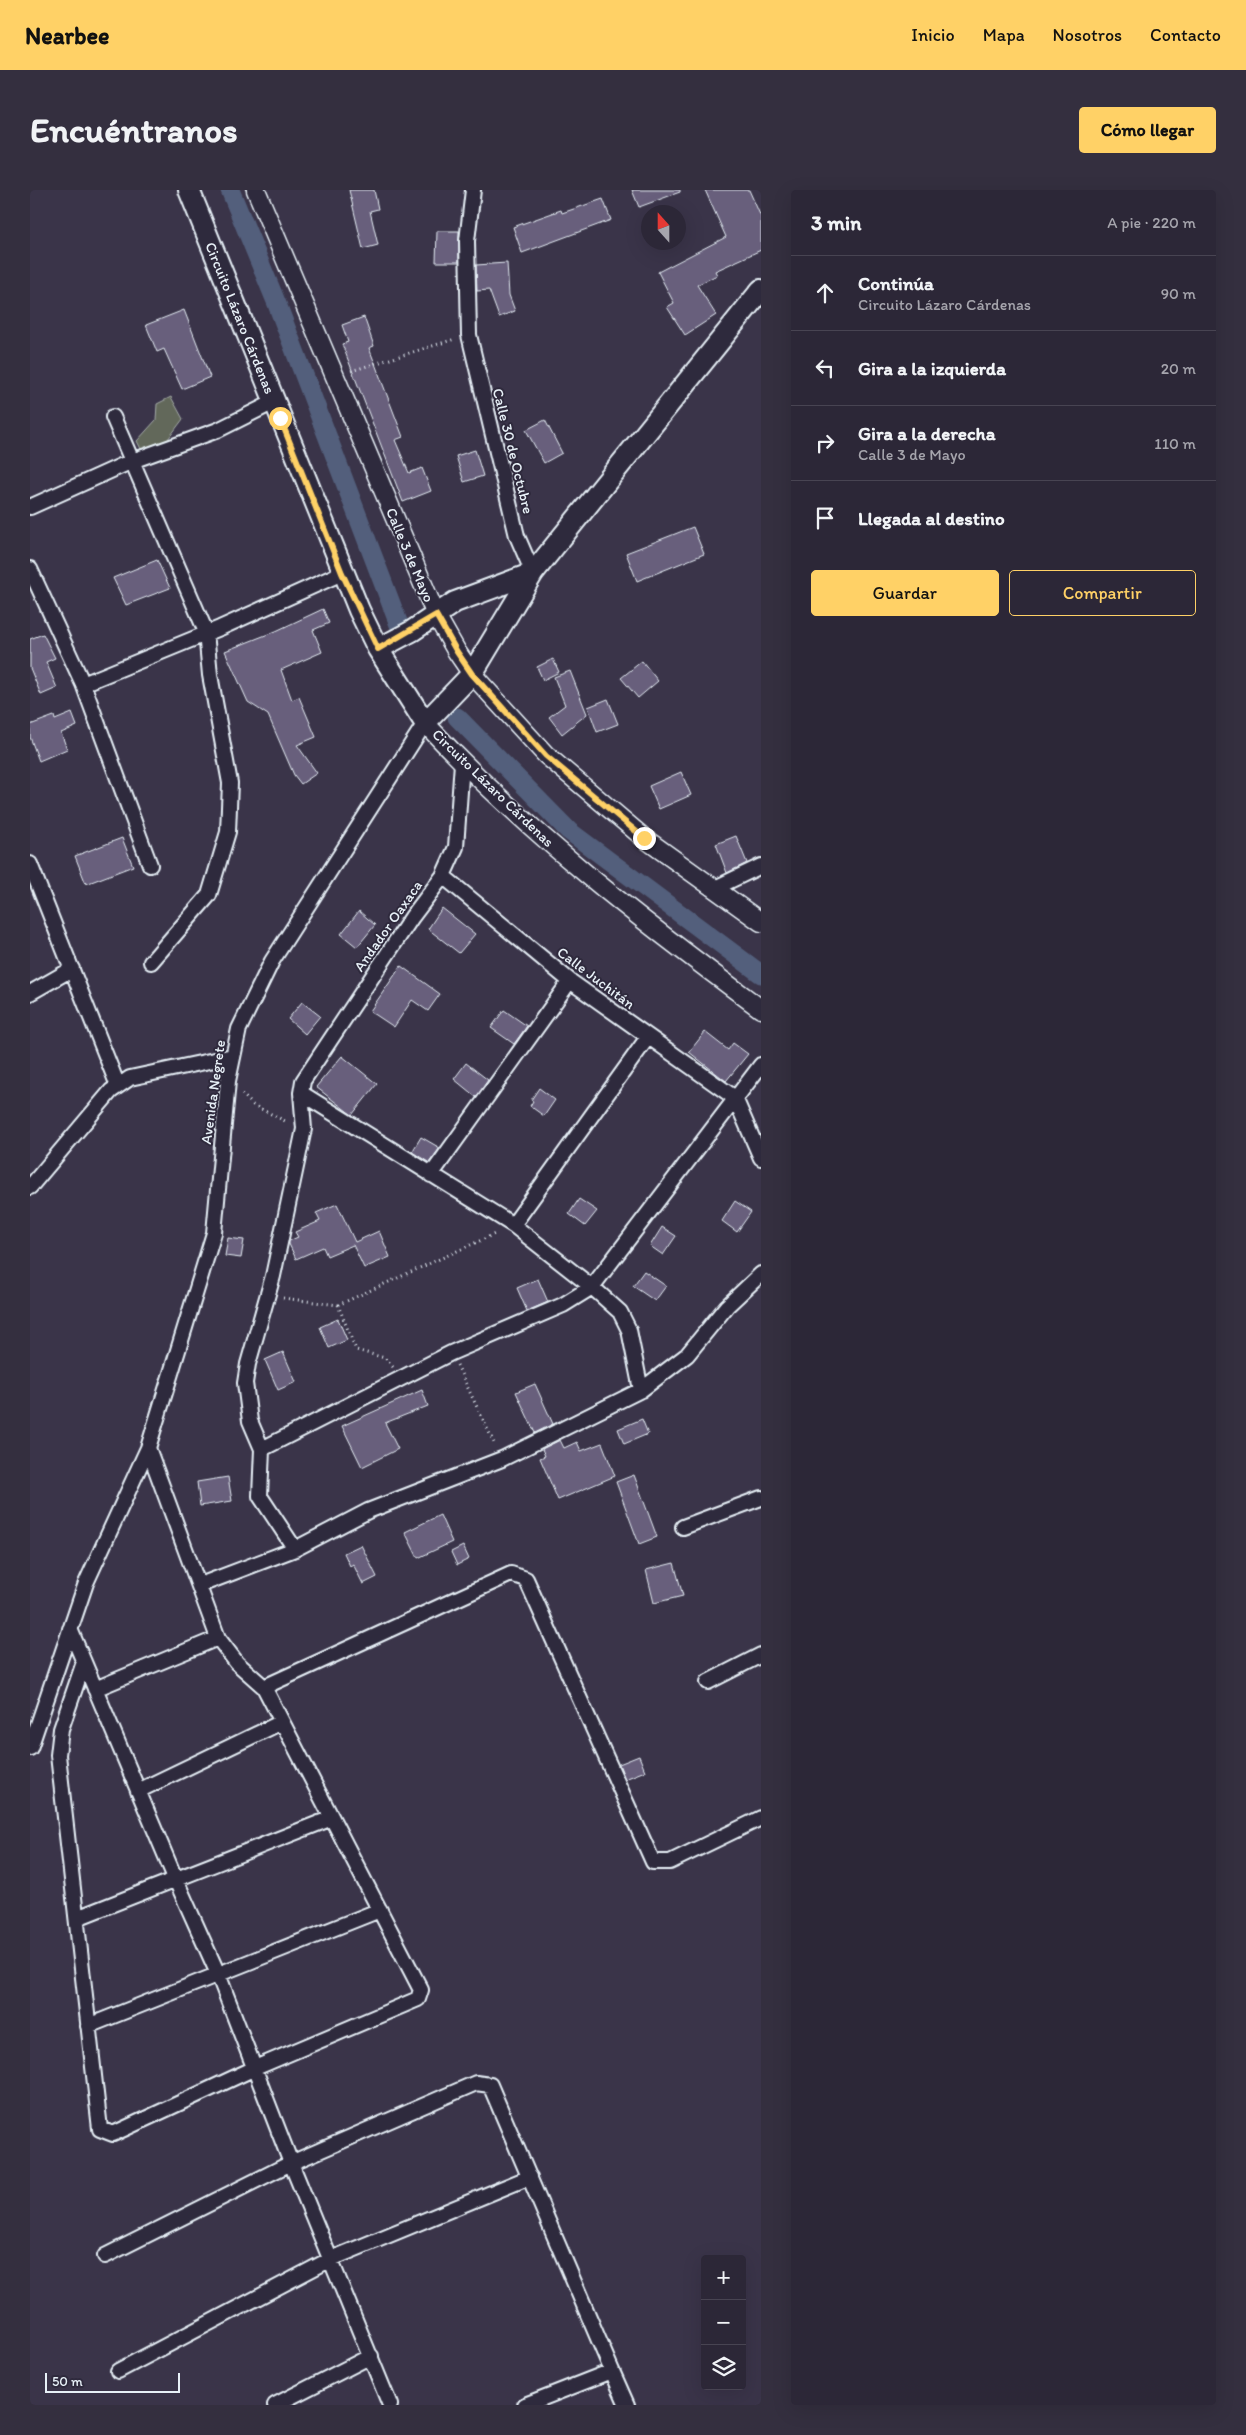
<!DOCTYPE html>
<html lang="es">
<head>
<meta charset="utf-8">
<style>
  body { margin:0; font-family:Itim,sans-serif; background:#342f3f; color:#f1f3f6 }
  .controls { position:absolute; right:15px; bottom:15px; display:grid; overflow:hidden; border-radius:5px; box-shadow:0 5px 20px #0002 }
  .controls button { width:45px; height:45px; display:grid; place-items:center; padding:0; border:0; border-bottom:1px solid #484452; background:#2c2737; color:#f1f3f6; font:25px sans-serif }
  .compass { position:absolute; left:611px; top:15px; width:45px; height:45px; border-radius:50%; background:#2c2737; box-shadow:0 5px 20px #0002; rotate:339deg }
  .scale { position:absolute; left:15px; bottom:12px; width:135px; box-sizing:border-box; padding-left:5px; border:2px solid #e8f1f8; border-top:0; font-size:14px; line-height:18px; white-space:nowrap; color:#e8f1f8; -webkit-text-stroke:4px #2f2a3d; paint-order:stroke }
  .stop { position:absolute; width:15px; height:15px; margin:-11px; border:4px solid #ffd166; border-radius:50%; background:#fff }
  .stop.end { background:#ffd166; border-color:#fff; box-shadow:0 1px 5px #0008 }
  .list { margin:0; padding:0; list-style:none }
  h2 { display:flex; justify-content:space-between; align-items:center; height:65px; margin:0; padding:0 20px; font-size:21px }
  h2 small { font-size:16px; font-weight:400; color:#a6a5ad }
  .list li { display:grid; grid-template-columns:32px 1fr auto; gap:15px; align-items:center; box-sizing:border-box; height:75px; padding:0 20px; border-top:1px solid #484452 }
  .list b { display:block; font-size:19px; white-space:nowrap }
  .list p { margin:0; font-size:16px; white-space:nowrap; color:#a6a5ad }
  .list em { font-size:16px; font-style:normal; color:#a6a5ad }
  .actions { display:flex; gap:10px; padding:15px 20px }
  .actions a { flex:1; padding:11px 0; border:1px solid #ffd166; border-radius:5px; text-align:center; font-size:18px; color:#ffd166 }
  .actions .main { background:#ffd166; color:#111 }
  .icon { flex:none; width:28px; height:28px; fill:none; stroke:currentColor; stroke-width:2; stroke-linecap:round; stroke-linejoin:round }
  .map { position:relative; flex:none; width:731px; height:2215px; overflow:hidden; border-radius:5px }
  header { display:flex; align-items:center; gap:30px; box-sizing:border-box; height:70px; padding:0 25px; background:#ffd166; color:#111 }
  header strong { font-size:24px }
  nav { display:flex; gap:28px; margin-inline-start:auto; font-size:18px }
  .intro { display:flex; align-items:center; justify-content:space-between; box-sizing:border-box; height:120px; padding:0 30px }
  h1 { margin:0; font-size:35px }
  .button { padding:12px 22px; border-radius:5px; background:#ffd166; color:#111; font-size:18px; font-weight:700 }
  main { display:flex; gap:30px; padding:0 30px }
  aside { flex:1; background:#2c2737; border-radius:5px; box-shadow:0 5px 20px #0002 }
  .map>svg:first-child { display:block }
</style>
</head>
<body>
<header>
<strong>Nearbee</strong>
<nav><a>Inicio</a><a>Mapa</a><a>Nosotros</a><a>Contacto</a></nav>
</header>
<div class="intro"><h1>Encuéntranos</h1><a class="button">Cómo llegar</a></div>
<main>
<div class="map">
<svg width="731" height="2215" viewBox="0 0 731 2215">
  <rect width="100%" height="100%" fill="#3a3449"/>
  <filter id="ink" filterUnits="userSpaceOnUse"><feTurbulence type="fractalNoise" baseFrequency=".02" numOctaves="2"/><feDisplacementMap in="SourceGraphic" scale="10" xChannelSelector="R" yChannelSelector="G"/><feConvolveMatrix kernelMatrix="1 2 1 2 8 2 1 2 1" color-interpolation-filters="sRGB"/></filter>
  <g filter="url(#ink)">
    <path fill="#62685a" stroke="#a5aca9" d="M141,207L153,229L129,261L113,263L107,251L126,230L127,214Z"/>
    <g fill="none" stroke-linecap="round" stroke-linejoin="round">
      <path stroke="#525f7b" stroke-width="19" d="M200,0L247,114L373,445
        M427,527L539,641L731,784"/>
    </g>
    <path fill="#685e7b" stroke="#e8f1f8" d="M319,0H344L348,19L340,21L348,55L333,59Z
      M602,0H650V2L609,17Z
      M675,0H719L731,27V60L685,81L687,85L667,95L686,125L655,145L637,117L644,113L628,82L696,47Z
      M573,9L581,30L492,63L483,37L531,20L532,23Z
      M407,41H429V72H406Z
      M477,73L479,105L485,121L469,127L459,100L447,101L446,75Z
      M154,120L180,187L152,199L134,159L127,162L116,135Z
      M334,127L344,156L339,158L373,247L365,250L379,283L392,278L401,301L373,312L312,154L318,152L312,135Z
      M515,230L532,263L514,273L496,240Z
      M445,260L453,286L434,292L426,266Z
      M663,337L674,364L607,391L596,363Z
      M127,370L140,398L96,415L83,388Z
      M293,419L299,433L283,440L292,462L251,480L262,510L269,507L286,547L267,555L287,583L271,594L264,585L238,525L218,512L195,461L246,441Z
      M13,444L25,468L16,472L27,498L11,505L0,478V449Z
      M523,469L529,482L513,490L507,477Z
      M612,471L628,491L608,508L591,488Z
      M540,481L557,524L532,544L519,527L535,515L524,487Z
      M578,509L588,534L567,542L558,517Z
      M42,523L47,536L31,543L37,559L9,571L0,547V535L24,526L25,530Z
      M651,582L661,605L629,619L619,596Z
      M706,646L717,673L697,683L686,654Z
      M92,648L103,676L56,694L45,666Z
      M412,718L445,744L429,763L398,739Z
      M329,721L345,735L327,757L311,744Z
      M371,776L410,804L398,821L382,810L364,837L340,821Z
      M272,812L290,826L275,844L258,829Z
      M474,820L497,836L484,854L461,838Z
      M675,842L698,860L703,853L718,864L696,891L659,862Z
      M312,866L347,894L322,925L286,897Z
      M436,873L458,890L446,907L424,889Z
      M509,898L525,910L514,926L500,916L503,911L501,910Z
      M391,947L410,958L399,973L382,962Z
      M549,1009L567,1021L555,1036L539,1024Z
      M705,1011L721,1022L707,1042L692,1031Z
      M307,1014L325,1052L349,1041L360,1067L334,1078L323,1055L297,1066L293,1057L266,1069L259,1054V1051L268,1047L265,1042L290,1031L286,1023Z
      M632,1037L646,1046L633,1065L620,1056Z
      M198,1048L214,1050L211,1068L195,1066Z
      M614,1081L636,1096L625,1111L603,1096Z
      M508,1089L518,1112L497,1121L487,1098Z
      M308,1129L317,1150L299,1158L290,1137Z
      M253,1162L266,1192L248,1200L235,1170Z
      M505,1194L523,1234L505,1243L486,1202Z
      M392,1200L398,1216L355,1233L368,1259L332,1277L312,1236Z
      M612,1229L618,1244L594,1254L588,1239Z
      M530,1250L534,1258L547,1252L551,1261L572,1253L585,1286L528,1310L510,1268L515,1266L512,1259Z
      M604,1285L627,1347L609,1354L586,1292Z
      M198,1287L202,1311L170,1316L167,1292Z
      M410,1325L422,1352L388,1368L375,1342Z
      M331,1355L347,1387L333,1394L323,1374L320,1376L314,1363Z
      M433,1356L439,1369L427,1375L421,1362Z
      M644,1373L653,1406L624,1413L616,1380Z
      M609,1566L615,1581L595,1589L589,1574Z"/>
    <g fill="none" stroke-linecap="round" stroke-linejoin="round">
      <g stroke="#e8f1f8" stroke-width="18">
        <path id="minor" d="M443,0L437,51L439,145L487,346L503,383
          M83,227L176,442L180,485L200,593L198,642L179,705L121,772
          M0,317L102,271L188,240L244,212
          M0,379L53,494L120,675
          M53,494L190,438L312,383
          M0,674L88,896
          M413,686L540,791L705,908L731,968
          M685,698L731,676
          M0,803L42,779
          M271,903L483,1035L562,1097L590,1122L599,1140L611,1200
          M401,985L540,791
          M0,997L81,901L100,888L203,866
          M483,1035L618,847
          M232,1259L421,1163L533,1115L562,1097L731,875
          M653,1337L731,1308
          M265,1359L230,1306L232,1259L220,1231L215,1193L218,1174L243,1086L274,939L271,903L273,891L382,727L413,686L426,657L432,573
          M170,1395L265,1359L338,1321L472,1269L611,1200L657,1165L697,1116L731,1084
          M40,1439L145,1688L188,1784L261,1973L360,2215
          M54,1472L31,1539L28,1565L70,1939L83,1944L225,1878L388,1809L391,1800L234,1497L207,1473L188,1448L118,1258
          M678,1492L731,1465
          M234,1497L481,1384L496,1389L623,1672H640L731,1628
          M65,1499L188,1448
          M0,1558L56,1393L118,1258L184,1043L198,891L209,839L242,771L395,533
          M108,1601L252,1532
          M47,1728L302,1628
          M58,1836L350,1720
          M75,2066L261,1973L446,1893L460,1895L582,2181
          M88,2181L301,2069L500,1987
          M245,2215L341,2166
          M495,2215L582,2181L597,2215"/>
      </g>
      <g stroke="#e8f1f8" stroke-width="21">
        <path id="tertiary" d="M226,0L406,425L427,462L442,484L516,565L614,648L731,732
          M395,533C495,641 613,732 731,819"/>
      </g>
      <g stroke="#e8f1f8" stroke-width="24">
        <path id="secondary" d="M159,0L329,420L348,459L395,533L442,484L503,383L731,100
          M348,459L382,441L425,412L503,383"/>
      </g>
      <path stroke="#e8f1f8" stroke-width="3" stroke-dasharray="1 4" stroke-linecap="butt" d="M321,181L425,149
        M212,904L223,915L257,932
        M253,1108L308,1115L326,1160L355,1168L363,1177
        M308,1115L467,1043
        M427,1175L465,1255"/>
      <use href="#minor" stroke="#2f2a3d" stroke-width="14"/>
      <use href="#tertiary" stroke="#2f2a3d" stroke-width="18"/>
      <use href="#secondary" stroke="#2f2a3d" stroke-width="20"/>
    </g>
  </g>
  <g fill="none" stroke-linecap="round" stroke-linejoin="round" filter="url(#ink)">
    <path stroke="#ffd166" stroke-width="6" d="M250,228L312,383L348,459L406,425L427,462L442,484L516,566L614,648"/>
  </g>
  <g text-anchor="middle" stroke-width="4" stroke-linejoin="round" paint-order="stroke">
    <g font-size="15" fill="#e8f1f8" stroke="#2f2a3d">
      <text transform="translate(210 128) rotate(68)" y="5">Circuito Lázaro Cárdenas</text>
      <text transform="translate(483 261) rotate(76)" y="5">Calle 30 de Octubre</text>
      <text transform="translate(380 365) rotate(67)" y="5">Calle 3 de Mayo</text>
      <text transform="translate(463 598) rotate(44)" y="5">Circuito Lázaro Cárdenas</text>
      <text transform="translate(358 736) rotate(-55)" y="5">Andador Oaxaca</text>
      <text transform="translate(566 788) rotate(37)" y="5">Calle Juchitán</text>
      <text transform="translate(183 902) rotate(-82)" y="5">Avenida Negrete</text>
    </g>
  </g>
</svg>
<div class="controls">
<button>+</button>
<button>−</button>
<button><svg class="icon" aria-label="layers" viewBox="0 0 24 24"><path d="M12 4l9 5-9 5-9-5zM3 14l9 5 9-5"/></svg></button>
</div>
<svg class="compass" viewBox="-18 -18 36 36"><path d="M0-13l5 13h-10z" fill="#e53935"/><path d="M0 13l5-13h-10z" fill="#a6a5ad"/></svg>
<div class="scale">50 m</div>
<div class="stop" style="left:250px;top:228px"></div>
<div class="stop end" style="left:614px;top:648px"></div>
</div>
<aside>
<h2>3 min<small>A pie · 220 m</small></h2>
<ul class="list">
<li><svg class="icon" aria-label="ahead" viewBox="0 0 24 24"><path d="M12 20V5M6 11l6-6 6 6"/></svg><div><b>Continúa</b><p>Circuito Lázaro Cárdenas</p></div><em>90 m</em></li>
<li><svg class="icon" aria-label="left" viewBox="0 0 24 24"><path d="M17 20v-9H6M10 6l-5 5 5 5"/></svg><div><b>Gira a la izquierda</b></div><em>20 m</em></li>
<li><svg class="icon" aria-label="right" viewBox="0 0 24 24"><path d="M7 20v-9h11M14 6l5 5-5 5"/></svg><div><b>Gira a la derecha</b><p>Calle 3 de Mayo</p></div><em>110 m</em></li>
<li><svg class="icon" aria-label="arrive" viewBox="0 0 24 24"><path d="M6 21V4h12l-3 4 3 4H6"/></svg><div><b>Llegada al destino</b></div></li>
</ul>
<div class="actions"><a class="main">Guardar</a><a>Compartir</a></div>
</aside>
</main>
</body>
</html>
